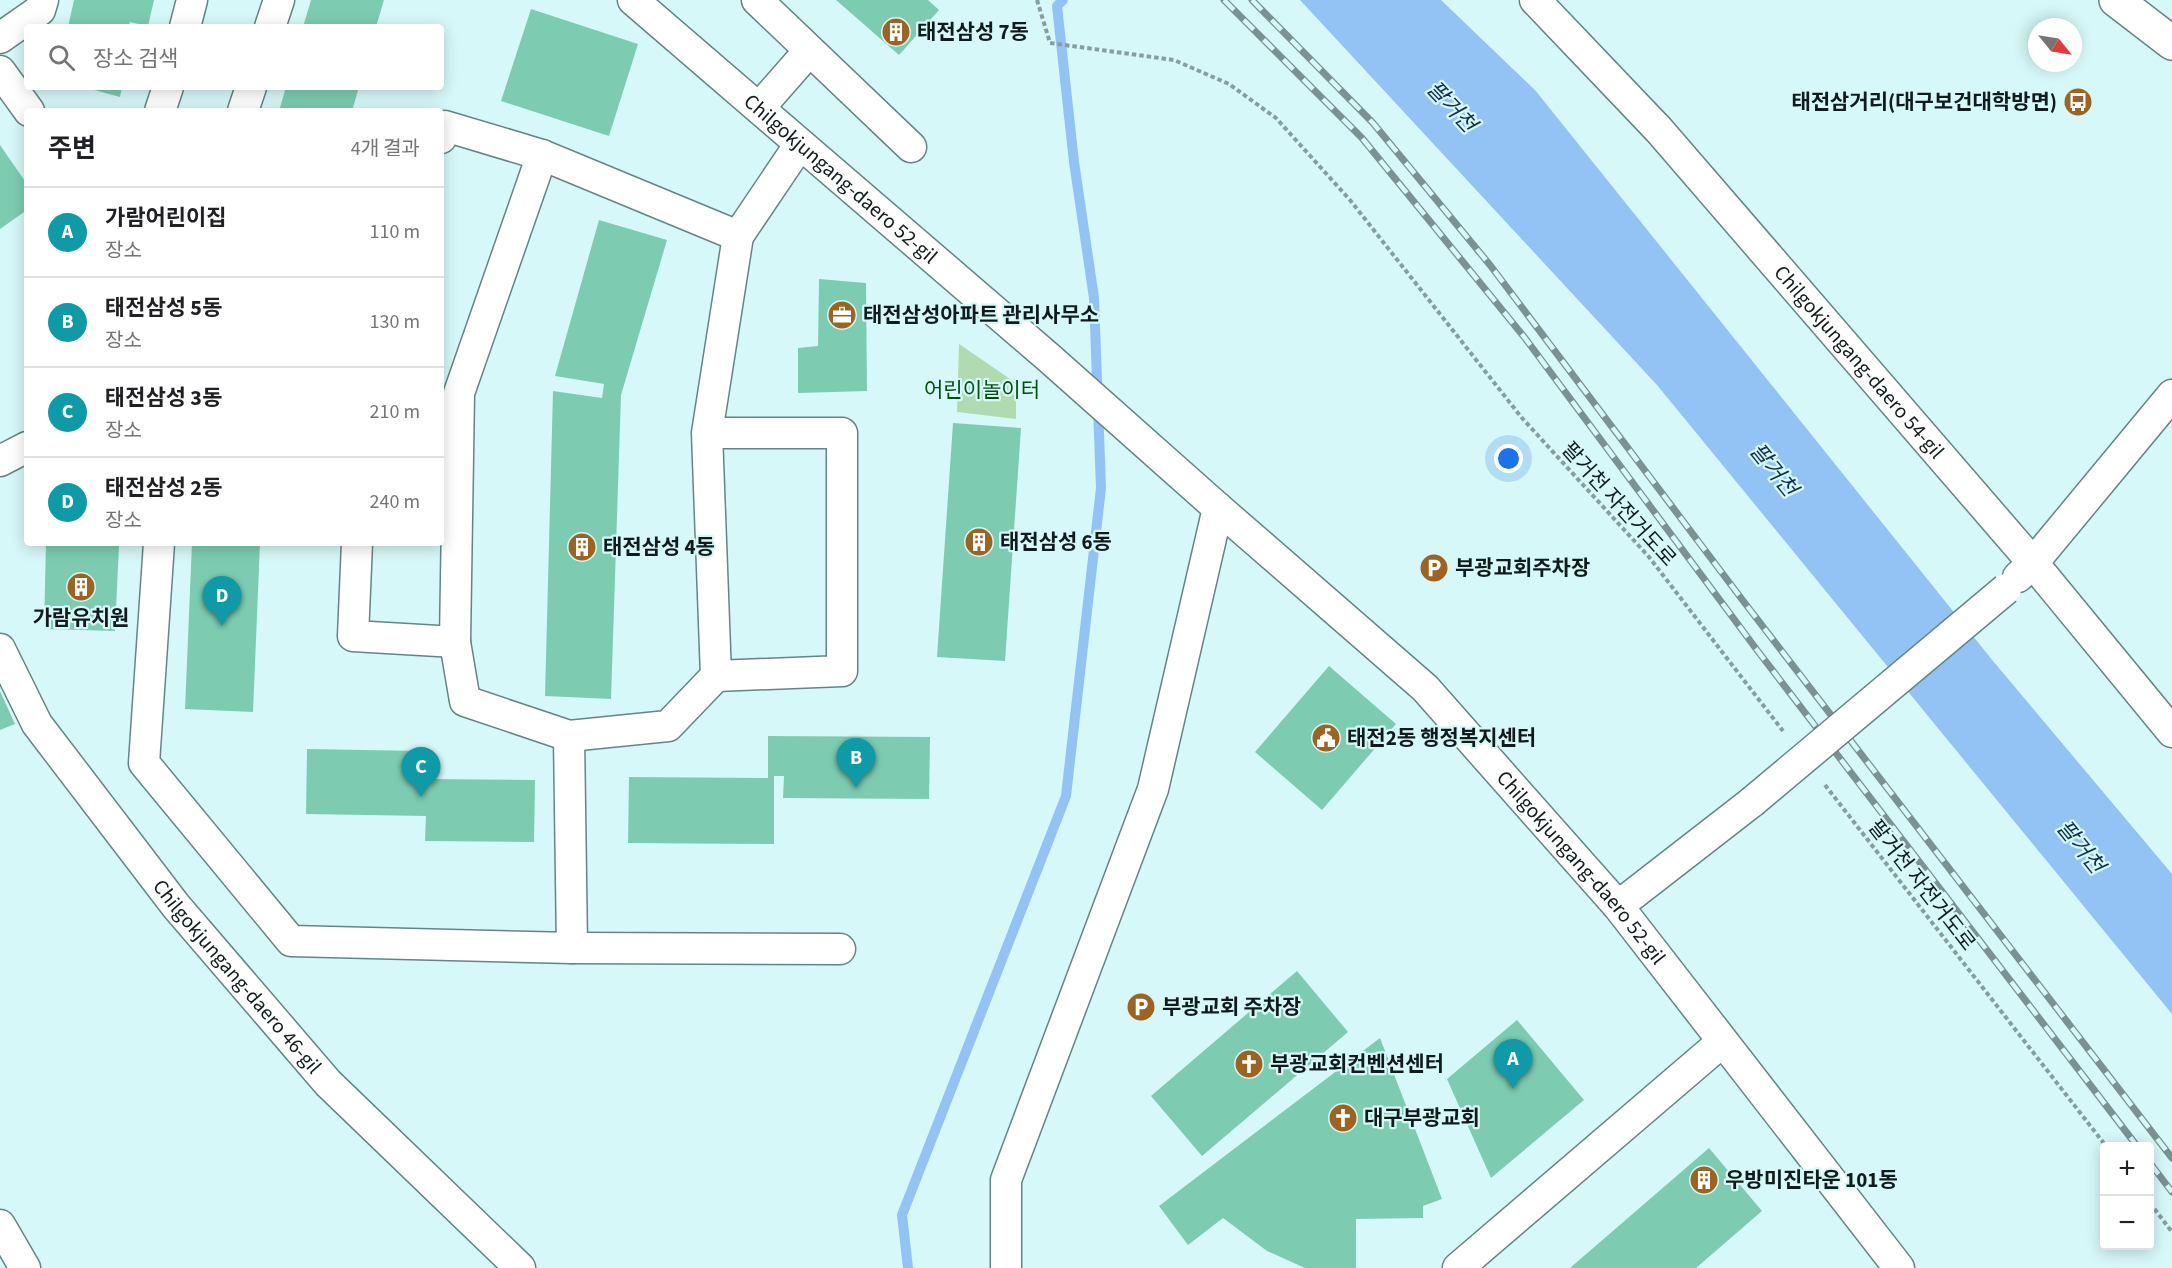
<!DOCTYPE html>
<html lang="ko">
<head>
<meta charset="utf-8">
<style>
  body { margin:0; font-family:"Source Sans 3","Noto Sans KR",sans-serif; background:#f2f2f2; color:#202124 }
  .controls { position:absolute; right:18px; bottom:18px; display:grid; overflow:hidden; border-radius:6px; box-shadow:0 3px 15px #0003 }
  .controls button { width:54px; height:54px; display:grid; place-items:center; padding:0; border:0; border-bottom:2px solid #e0e0e0; background:#fff; color:#202124; font:30px sans-serif }
  .compass { position:absolute; left:2028px; top:18px; width:54px; height:54px; border-radius:50%; background:#fff; box-shadow:0 3px 15px #0003; rotate:120deg }
  .you { position:absolute; left:1509px; top:459px; width:21px; height:21px; margin:-15px; border:4px solid #fff; border-radius:50%; background:#1a73e8; box-shadow:0 0 0 9px #1a73e833 }
  .badge { display:grid; place-items:center; width:39px; height:39px; border-radius:50%; background:#0b8043; color:#fff; font-size:20px; font-weight:700 }
  .pin { position:absolute; translate:-50% -50px; filter:drop-shadow(0 2px 3px #0008) }
  .pin::after { content:''; position:absolute; top:32px; width:21px; height:18px; background:inherit; clip-path:polygon(0 0,100% 0,50% 100%) }
  .list { margin:0; padding:0; list-style:none }
  h2 { display:flex; justify-content:space-between; align-items:center; height:78px; margin:0; padding:0 24px; font-size:26px }
  h2 small { font-size:20px; font-weight:400; color:#757577 }
  .list li { display:grid; grid-template-columns:39px 1fr auto; gap:18px; align-items:center; box-sizing:border-box; height:90px; padding:0 24px; border-top:2px solid #e0e0e0 }
  .list b { display:block; font-size:22px; white-space:nowrap }
  .list p { margin:0; font-size:20px; white-space:nowrap; color:#757577 }
  .list em { font-size:20px; font-style:normal; color:#757577 }
  .icon { flex:none; width:33px; height:33px; fill:none; stroke:currentColor; stroke-width:2; stroke-linecap:round; stroke-linejoin:round }
  .map { position:relative; flex:none; width:2172px; height:1268px; overflow:hidden }
  .search { position:absolute; background:#fff; box-shadow:0 3px 15px #0003; left:24px; top:24px; width:420px; height:66px; display:flex; align-items:center; gap:15px; box-sizing:border-box; padding:0 21px; border-radius:6px; color:#757577; font-size:22px }
  .panel { position:absolute; background:#fff; box-shadow:0 3px 15px #0003; left:24px; top:108px; width:420px; height:438px; border-radius:6px }
  .map>svg:first-child { display:block }
</style>
</head>
<body>
<div class="map">
<svg width="2172" height="1268" viewBox="0 0 2172 1268">
  <rect width="100%" height="100%" fill="#d7f8f8"/>
  <path fill="#b0daaf" d="M959,344L1016,383V419L957,412Z"/>
  <path fill="#92c3f4" d="M1300,0H1441L1535,90L1993,661L2172,874V1014L1657,385Z"/>
  <g fill="none" stroke-linecap="round" stroke-linejoin="round">
    <path stroke="#92c3f4" stroke-width="10" d="M908,1268L902,1215L1066,796L1101,488L1094,298L1074,162L1057,6L1063,0"/>
  </g>
  <path fill="#7dccb2" d="M74,0H154L148,26L130,22L128,27H68Z
    M311,0H384L376,27H303Z
    M836,0H928L939,10L899,55Z
    M531,9L638,44L609,136L501,101Z
    M83,87H122L120,97Z
    M286,87H359L352,111H279Z
    M0,145L27,184V210L0,229Z
    M599,220L667,240L621,395L611,699L545,696L553,391L602,398L604,384L555,376Z
    M819,279L866,283L867,391L798,393V348L818,346Z
    M953,423L1021,428L1005,661L937,657Z
    M46,543L119,545L115,631L44,629Z
    M192,543H260L253,712L185,709Z
    M1329,666L1396,724L1322,810L1255,752Z
    M0,691L15,724L0,730Z
    M768,736L930,737L929,799L783,798L784,776H774V844L628,843L629,777L768,778Z
    M307,749L421,751L426,779L535,780L534,842L425,841L426,816L306,814Z
    M1297,971L1348,1032L1202,1156L1151,1096Z
    M1517,1020L1584,1100L1491,1178L1447,1079Z
    M1380,1038L1442,1199L1423,1206V1218L1356,1219V1268H1305L1267,1251L1223,1218L1188,1245L1159,1206Z
    M1709,1148L1762,1211L1696,1268H1570Z"/>
  <g fill="none" stroke-linecap="round" stroke-linejoin="round">
    <g stroke="#668485" stroke-width="33">
      <g id="minor">
        <path id="s1" d="M633,0L1048,357L1218,508L1425,688L1618,906L1899,1268"/>
        <path d="M757,0L911,147"/>
        <path id="s2" d="M1535,0L1659,130L2033,563L2172,732"/>
        <path d="M185,27L192,0"/>
        <path d="M270,27L279,0"/>
        <path d="M0,38L40,10L43,0"/>
        <path d="M0,71L29,111"/>
        <path d="M759,108L809,51"/>
        <path d="M160,111L168,87"/>
        <path d="M243,111L251,87"/>
        <path d="M441,138L445,126L542,155L738,236L800,144"/>
        <path d="M707,433H842V671L716,676L707,433L738,236"/>
        <path d="M0,461L27,447"/>
        <path d="M159,543L144,763L291,941L572,948L840,949"/>
        <path d="M357,543L353,636L455,642L459,393L542,155"/>
        <path d="M2018,577L2033,563L2172,395"/>
        <path d="M455,642L465,701L569,736L668,726L716,676"/>
        <path id="s3" d="M0,649L37,724L176,906L328,1083L520,1268"/>
        <path d="M569,736L572,948"/>
        <path d="M1618,906L1752,802"/>
        <path d="M0,1225L25,1268"/>
        <path d="M1006,1268V1180L1153,789L1218,508"/>
        <path d="M1458,1268L1722,1042"/>
      </g>
    </g>
    <g stroke="#668485" stroke-width="36">
      <path id="primary" d="M2116,0L2172,43"/>
    </g>
    <path stroke="#869e9e" stroke-width="4" stroke-dasharray="4.5 3" stroke-linecap="butt" d="M1037,0L1050,43L1174,60L1229,84L1276,118L1350,200L1522,418L1649,557L1783,731
      M1825,785L2106,1146
      M2150,1203L2172,1232"/>
    <use href="#minor" stroke="#fff" stroke-width="30"/>
    <use href="#primary" stroke="#fff" stroke-width="33"/>
    <g stroke="#7b9292" stroke-width="7">
      <path id="rail" d="M1224,0L1362,138L1525,338L1757,650L2137,1146
        M1252,0L1373,123L1490,265L1744,602L2172,1158
        M2150,1163L2172,1192"/>
    </g>
    <use href="#rail" stroke="#d7f8f8" stroke-width="4.5" stroke-dasharray="14" stroke-linecap="butt"/>
    <g stroke="#668485" stroke-width="33" stroke-linecap="butt">
      <path id="minor-bridge" d="M1752,802L2006,589"/>
    </g>
    <use href="#minor-bridge" stroke="#fff" stroke-width="30"/>
  </g>
  <defs>
    <g id="building-disc" transform="scale(1.5)"><circle r="9.5" fill="#9c6420" stroke="#d7f8f8"/><path d="M-4-6H4V6H1V3H-1V6H-4ZM-2.5-4.3h1.7v1.8h-1.7ZM.8-4.3h1.7v1.8H.8ZM-2.5-1h1.7V.8h-1.7ZM.8-1h1.7V.8H.8Z" fill="#fff"/></g>
    <g id="bus-disc" transform="scale(1.5)"><circle r="9.5" fill="#9c6420" stroke="#d7f8f8"/><path d="M-5-6H5V4H4V6H2V4H-2V6H-4V4H-5ZM-3.5-4V0h7V-4ZM-3.5 1.2v1.5H-2V1.2ZM2 1.2v1.5H3.5V1.2Z" fill="#fff"/></g>
    <g id="office-disc" transform="scale(1.5)"><circle r="9.5" fill="#9c6420" stroke="#d7f8f8"/><path d="M-6-3h4V-5.5h4V-3h4V5H-6ZM-1-4.5V-3h2v-1.5ZM-6 0V1H6V0Z" fill="#fff"/></g>
    <g id="parking-disc" transform="scale(1.5)"><circle r="9.5" fill="#9c6420" stroke="#d7f8f8"/><path d="M-3.5-5.5H1a3.5 3.5 0 0 1 0 7H-1V5.5H-3.5ZM-1-3.4V-.6H.8a1.4 1.4 0 0 0 0-2.8Z" fill="#fff"/></g>
    <g id="civic-disc" transform="scale(1.5)"><circle r="9.5" fill="#9c6420" stroke="#d7f8f8"/><path d="M-.6-6.5H3V-4.5H.6V-3L4-1V1h2V6H-6V1h2V-1L-.6-3ZM-1.2 2.5V6h2.4V2.5Z" fill="#fff"/></g>
    <g id="church-disc" transform="scale(1.5)"><circle r="9.5" fill="#9c6420" stroke="#d7f8f8"/><path d="M-1.2-6h2.4v3.5h3.3v2.4h-3.3V6h-2.4V-.1h-3.3v-2.4h3.3Z" fill="#fff"/></g>
  </defs>
  <g fill-rule="evenodd">
    <use href="#building-disc" x="896" y="32"/>
    <use href="#bus-disc" x="2078" y="102"/>
    <use href="#office-disc" x="842" y="315"/>
    <use href="#building-disc" x="979" y="542"/>
    <use href="#building-disc" x="582" y="547"/>
    <use href="#parking-disc" x="1434" y="568"/>
    <use href="#building-disc" x="81" y="587"/>
    <use href="#civic-disc" x="1326" y="738"/>
    <use href="#parking-disc" x="1141" y="1007"/>
    <use href="#church-disc" x="1249" y="1064"/>
    <use href="#church-disc" x="1343" y="1118"/>
    <use href="#building-disc" x="1704" y="1180"/>
  </g>
  <g text-anchor="middle" stroke-width="4.5" stroke-linejoin="round" paint-order="stroke">
    <g font-size="21" font-weight="bold" fill="#101c1c" stroke="#d7f8f8" text-anchor="start">
      <text x="917" y="39">태전삼성 7동</text>
      <text x="2057" y="109" text-anchor="end">태전삼거리(대구보건대학방면)</text>
      <text x="863" y="322">태전삼성아파트 관리사무소</text>
      <text x="1000" y="549">태전삼성 6동</text>
      <text x="603" y="554">태전삼성 4동</text>
      <text x="1455" y="575">부광교회주차장</text>
      <text x="81" y="625" text-anchor="middle">가람유치원</text>
      <text x="1347" y="745">태전2동 행정복지센터</text>
      <text x="1162" y="1014">부광교회 주차장</text>
      <text x="1270" y="1071">부광교회컨벤션센터</text>
      <text x="1364" y="1125">대구부광교회</text>
      <text x="1725" y="1187">우방미진타운 101동</text>
    </g>
    <g font-size="21" fill="#101c1c" stroke="#d7f8f8">
      <text dy="7" stroke="none"><textPath href="#s1" startOffset="274">Chilgokjungang-daero 52-gil</textPath></text>
      <text dy="7" stroke="none"><textPath href="#s2" startOffset="486">Chilgokjungang-daero 54-gil</textPath></text>
      <text transform="translate(1619 504) rotate(48)" y="7">팔거천 자전거도로</text>
      <text dy="7" stroke="none"><textPath href="#s1" startOffset="1287">Chilgokjungang-daero 52-gil</textPath></text>
      <text transform="translate(1922 885) rotate(52)" y="7">팔거천 자전거도로</text>
      <text dy="7" stroke="none"><textPath href="#s3" startOffset="406">Chilgokjungang-daero 46-gil</textPath></text>
    </g>
    <g font-size="21" fill="#014f0f" stroke="#d7f8f8">
      <text x="982" y="397">어린이놀이터</text>
    </g>
    <g font-size="22" font-style="italic" fill="#0d3151" stroke="#d7f8f8">
      <text transform="translate(1452 106) rotate(47)" y="8">팔거천</text>
      <text transform="translate(1774 469) rotate(51)" y="8">팔거천</text>
      <text transform="translate(2081 846) rotate(51)" y="8">팔거천</text>
    </g>
  </g>
</svg>
<div class="controls">
<button>+</button>
<button>−</button>
</div>
<svg class="compass" viewBox="-18 -18 36 36"><path d="M0-13l5 13h-10z" fill="#e53935"/><path d="M0 13l5-13h-10z" fill="#757577"/></svg>
<div class="you"></div>
<div class="pin badge" style="left:1513px;top:1089px;background:#0f9aa8">A</div>
<div class="pin badge" style="left:856px;top:788px;background:#0f9aa8">B</div>
<div class="pin badge" style="left:421px;top:797px;background:#0f9aa8">C</div>
<div class="pin badge" style="left:222px;top:626px;background:#0f9aa8">D</div>
<div class="search"><svg class="icon" aria-label="search" viewBox="0 0 24 24"><circle cx="10" cy="10" r="6"/><path d="M15 15l6 6"/></svg>장소 검색</div>
<section class="panel">
<h2>주변<small>4개 결과</small></h2>
<ul class="list">
<li><span class="badge" style="background:#0f9aa8">A</span><div><b>가람어린이집</b><p>장소</p></div><em>110 m</em></li>
<li><span class="badge" style="background:#0f9aa8">B</span><div><b>태전삼성 5동</b><p>장소</p></div><em>130 m</em></li>
<li><span class="badge" style="background:#0f9aa8">C</span><div><b>태전삼성 3동</b><p>장소</p></div><em>210 m</em></li>
<li><span class="badge" style="background:#0f9aa8">D</span><div><b>태전삼성 2동</b><p>장소</p></div><em>240 m</em></li>
</ul>
</section>
</div>
</body>
</html>
